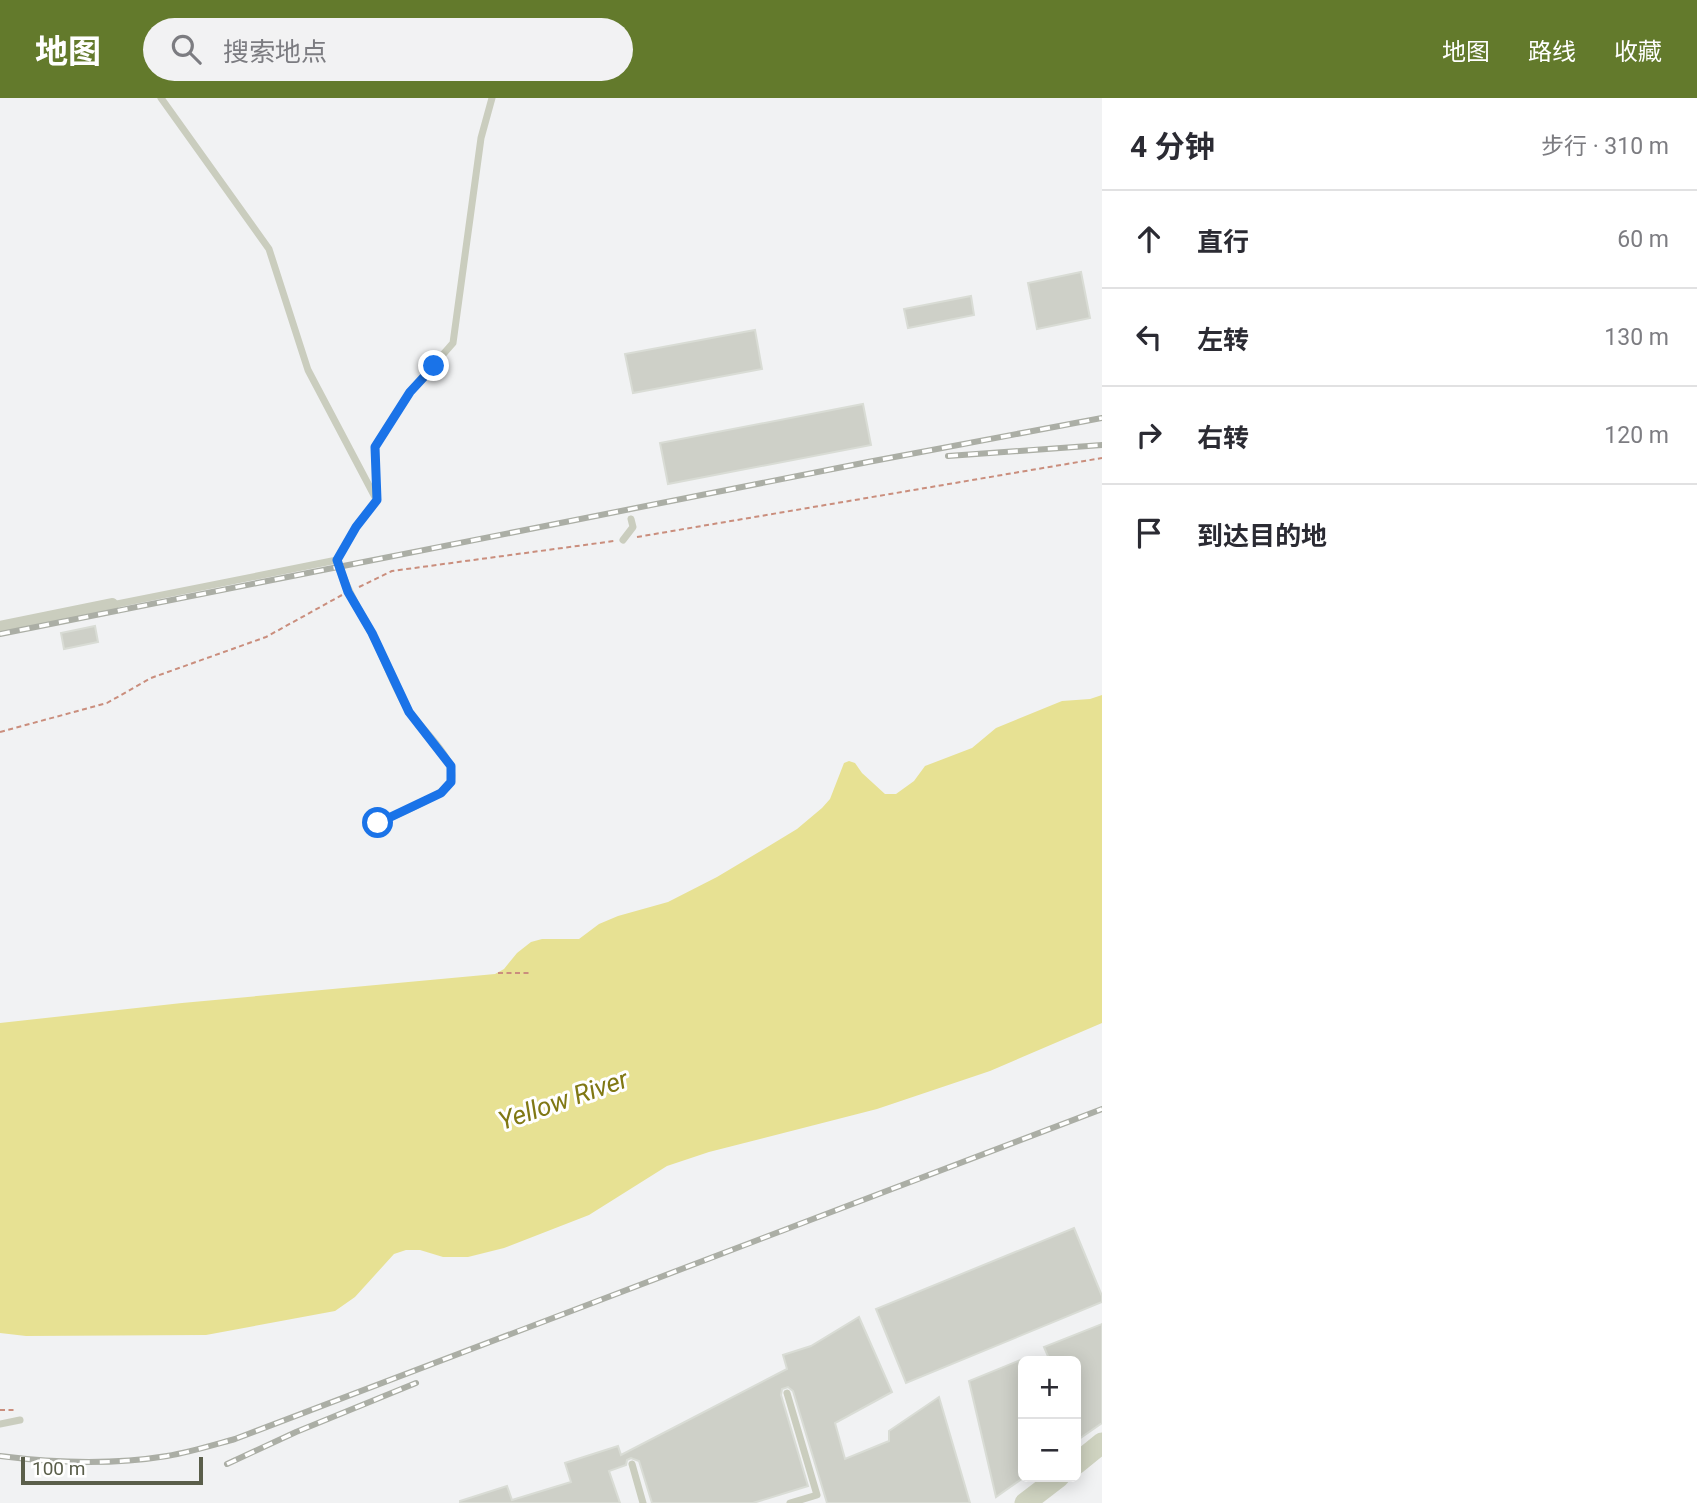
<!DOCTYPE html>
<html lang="zh">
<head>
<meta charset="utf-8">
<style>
  body { margin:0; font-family:Roboto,"Noto Sans SC",sans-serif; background:#f2f2f3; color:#2b2b33 }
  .controls { position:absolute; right:21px; bottom:21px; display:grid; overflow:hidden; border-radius:10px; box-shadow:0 4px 18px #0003 }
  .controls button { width:63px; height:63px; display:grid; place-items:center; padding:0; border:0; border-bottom:2px solid #e1e1e2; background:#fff; color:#2b2b33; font:35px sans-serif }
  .scale { position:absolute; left:21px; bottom:18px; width:182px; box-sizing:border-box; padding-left:7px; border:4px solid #5a5e4a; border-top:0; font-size:19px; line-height:24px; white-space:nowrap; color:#5a5e4a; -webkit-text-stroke:5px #fff; paint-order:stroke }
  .stop { position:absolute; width:21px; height:21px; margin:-16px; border:5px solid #1a73e8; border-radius:50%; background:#fff }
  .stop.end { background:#1a73e8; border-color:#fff; box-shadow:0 2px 7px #0008 }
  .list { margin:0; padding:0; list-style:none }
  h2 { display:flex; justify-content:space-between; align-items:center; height:91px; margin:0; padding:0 28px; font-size:30px }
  h2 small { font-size:23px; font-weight:400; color:#7c7c81 }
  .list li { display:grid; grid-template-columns:46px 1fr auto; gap:21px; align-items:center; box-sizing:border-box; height:98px; padding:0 28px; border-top:2px solid #e1e1e2 }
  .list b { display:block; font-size:26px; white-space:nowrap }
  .list em { font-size:23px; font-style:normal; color:#7c7c81 }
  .icon { flex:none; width:38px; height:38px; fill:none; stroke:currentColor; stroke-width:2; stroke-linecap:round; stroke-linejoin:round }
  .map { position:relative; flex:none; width:1102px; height:1405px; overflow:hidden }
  header { display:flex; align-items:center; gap:42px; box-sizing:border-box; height:98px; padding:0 35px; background:#637a2c; color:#fff }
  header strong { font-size:33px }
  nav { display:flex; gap:38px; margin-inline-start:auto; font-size:24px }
  .search { width:490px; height:63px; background:#f2f2f3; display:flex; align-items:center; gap:18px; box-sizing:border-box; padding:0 24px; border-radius:38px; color:#7c7c81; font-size:26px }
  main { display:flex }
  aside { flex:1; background:#fff }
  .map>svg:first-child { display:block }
</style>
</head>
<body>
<header>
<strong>地图</strong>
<div class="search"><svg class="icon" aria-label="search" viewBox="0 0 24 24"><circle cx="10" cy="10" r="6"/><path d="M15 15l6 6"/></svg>搜索地点</div>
<nav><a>地图</a><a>路线</a><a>收藏</a></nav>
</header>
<main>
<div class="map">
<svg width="1102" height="1405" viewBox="0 0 1102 1405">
  <rect width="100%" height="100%" fill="#f1f2f3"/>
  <path fill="#e7e193" d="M1102,597V925L990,973L877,1011L709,1054L667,1068L589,1117L504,1150L468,1159H443L420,1152H406L394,1156L355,1199L335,1213L206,1237L26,1238L0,1235V925L182,905L495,876L504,871L517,855L531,844L542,841H579L599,826L618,818L668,804L717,779L769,748L797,731L822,710L830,701L844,665L849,663L855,665L862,675L885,696H896L914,683L925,668L972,650L996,630L1062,603L1090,601Z"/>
  <path fill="#ced0c8" stroke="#d9dcd5" stroke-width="2" d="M1081,174L1090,220L1037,231L1028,185Z
    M971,198L974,217L908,230L904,211Z
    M755,232L762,271L633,295L625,256Z
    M863,306L871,347L668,386L660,345Z
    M95,528L98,544L64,551L61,535Z
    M1074,1130L1102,1198V1204L906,1285L876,1211Z
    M859,1219L892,1294L835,1325L845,1361L889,1343V1333L939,1299L970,1405H827L793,1293L788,1289L782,1291L781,1297L808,1388L753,1405H652L639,1363L631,1360L627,1362L626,1367L609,1373L620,1405H460V1403L507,1388L512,1402L571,1384L565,1365L618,1348L621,1357L787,1271L783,1257L811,1248Z
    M1102,1226V1325L1076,1343V1263H1050L1044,1249Z
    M1023,1261V1380L996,1399L969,1283Z"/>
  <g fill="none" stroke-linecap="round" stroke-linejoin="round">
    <path stroke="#ca8e7d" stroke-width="2" stroke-dasharray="5 3.5" stroke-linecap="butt" d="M637,439L1102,360
      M359,489L392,473L614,443
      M0,634L107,605L151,580L266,539L342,497
      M498,875H531
      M0,1312H15"/>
    <path stroke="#cacdbe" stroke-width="7" d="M161,0L269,151L308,272L375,399
      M623,442L633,429L631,421
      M337,462C347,494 364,519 378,549C388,570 397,597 411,616C422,631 458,663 451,683C445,698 395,717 378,725
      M112,507L337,462L356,429L377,402L375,349L410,294L453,245L481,40L492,0
      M787,1295L817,1397L790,1405
      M0,1326L20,1322
      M632,1366L643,1405"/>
    <path stroke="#cacdbe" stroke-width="14" d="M0,530L112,507"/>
    <path stroke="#cfd3c0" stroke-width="21" d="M1076,1366L1102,1345
      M1025,1405L1059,1379"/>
    <g stroke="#abaea5" stroke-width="6">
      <path id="rail" d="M948,358L1102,347
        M0,536L868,364L1102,320
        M0,1358C55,1365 112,1367 167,1358C190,1354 213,1347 235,1341L1102,1011
        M227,1366L296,1334L416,1285"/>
    </g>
    <use href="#rail" stroke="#fff" stroke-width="3.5" stroke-dasharray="10" stroke-linecap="butt"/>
  </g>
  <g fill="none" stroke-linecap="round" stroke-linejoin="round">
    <path stroke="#1a73e8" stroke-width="9" d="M378,725L441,695L451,684V668L409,614L372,535L348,494L337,462L356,429L377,402L375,349L410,294L434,268"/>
  </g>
  <g text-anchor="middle" stroke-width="6" stroke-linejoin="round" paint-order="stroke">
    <g font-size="26" font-style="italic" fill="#807814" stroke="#fff">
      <text transform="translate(563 1002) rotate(-19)" y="9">Yellow River</text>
    </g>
  </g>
</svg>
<div class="controls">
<button>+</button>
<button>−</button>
</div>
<div class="scale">100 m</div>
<div class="stop" style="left:378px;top:725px"></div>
<div class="stop end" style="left:434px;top:268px"></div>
</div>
<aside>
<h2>4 分钟<small>步行 · 310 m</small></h2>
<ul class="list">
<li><svg class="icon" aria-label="ahead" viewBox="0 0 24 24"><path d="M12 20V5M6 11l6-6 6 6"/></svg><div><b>直行</b></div><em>60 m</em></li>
<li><svg class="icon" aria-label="left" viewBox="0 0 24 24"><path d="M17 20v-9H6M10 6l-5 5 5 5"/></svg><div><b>左转</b></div><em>130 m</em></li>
<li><svg class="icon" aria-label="right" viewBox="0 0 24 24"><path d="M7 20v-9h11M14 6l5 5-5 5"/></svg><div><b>右转</b></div><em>120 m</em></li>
<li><svg class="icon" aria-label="arrive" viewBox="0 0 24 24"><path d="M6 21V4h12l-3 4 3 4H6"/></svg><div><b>到达目的地</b></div></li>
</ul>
</aside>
</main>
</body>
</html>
